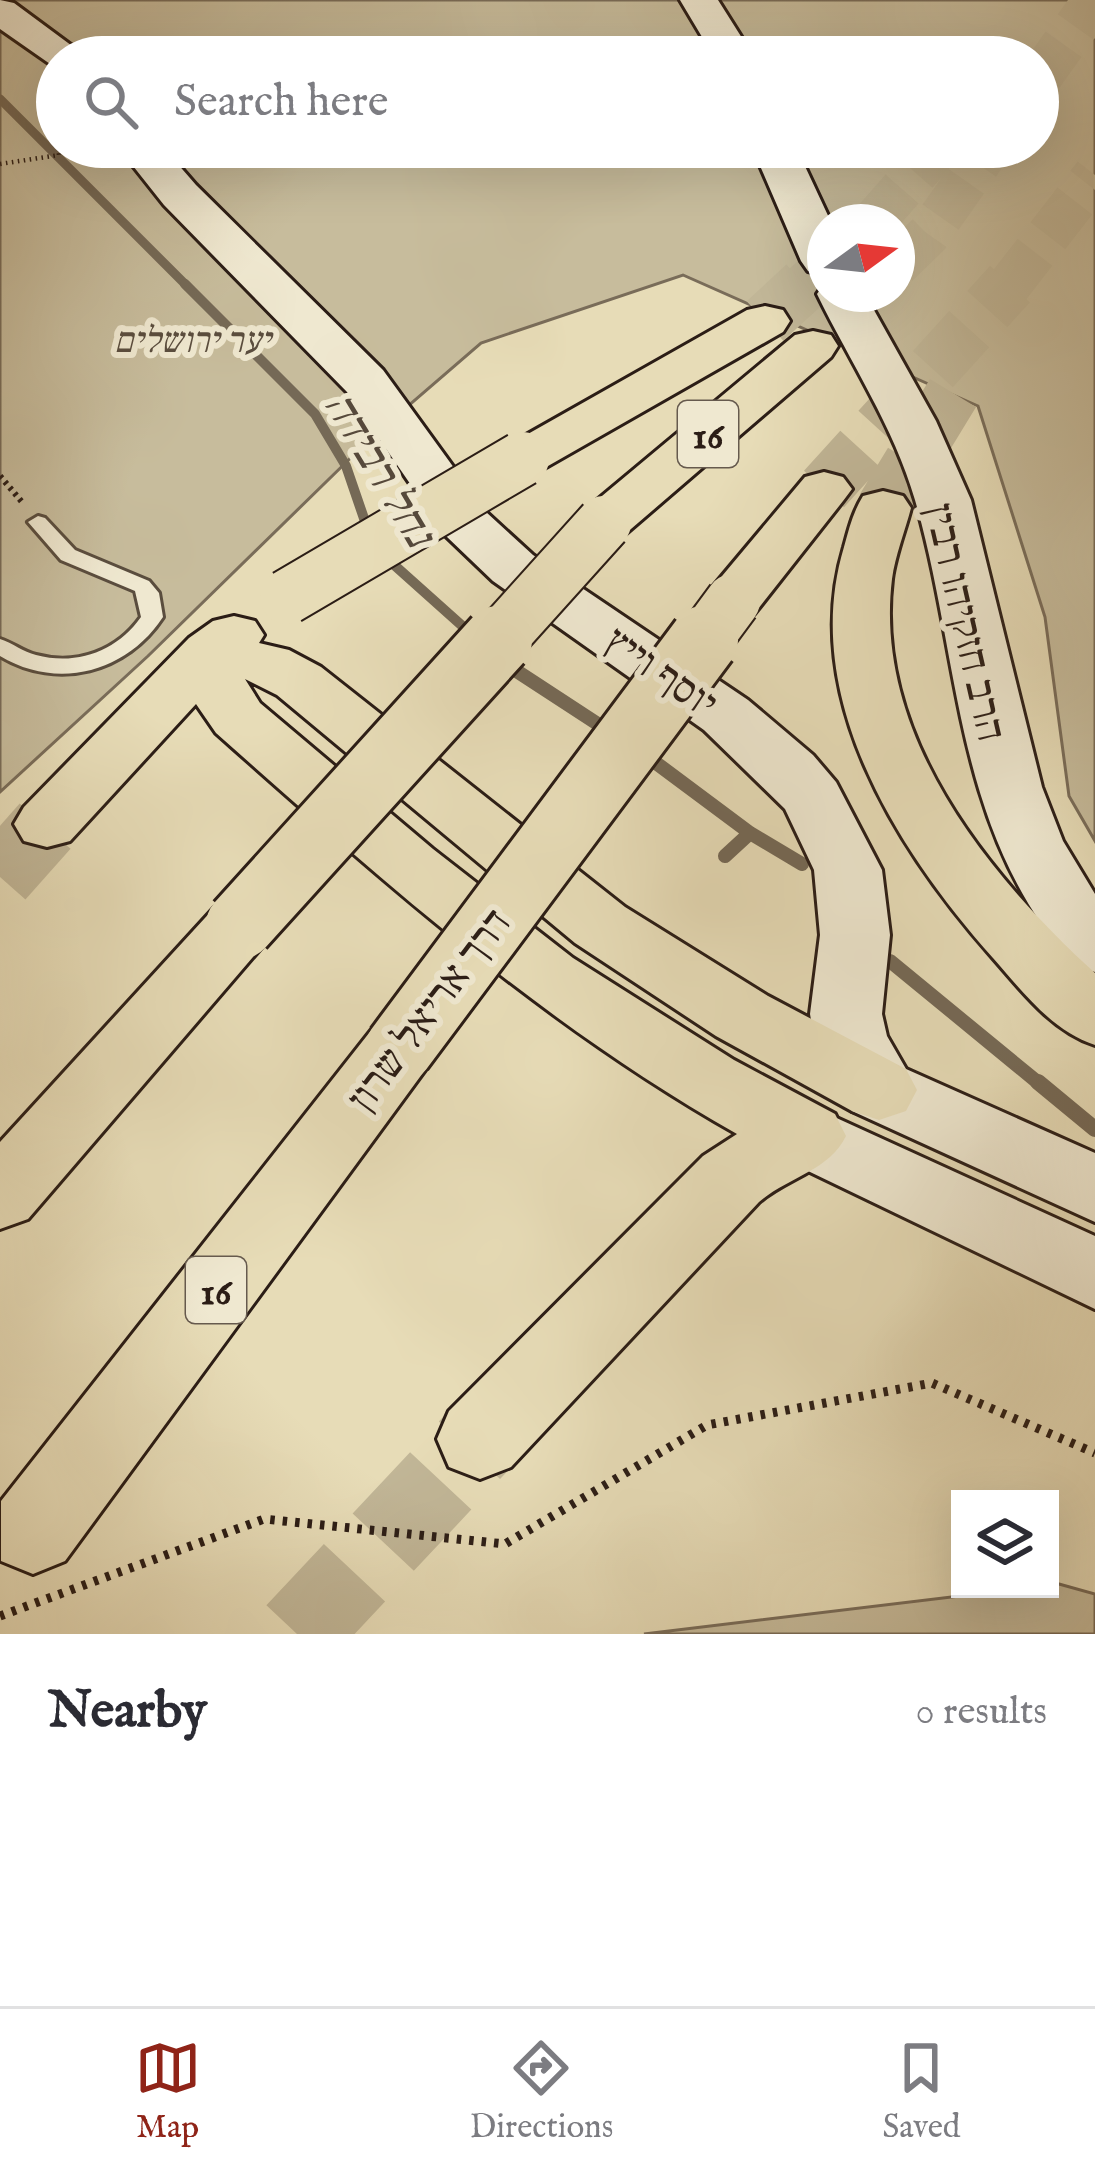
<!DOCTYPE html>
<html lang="en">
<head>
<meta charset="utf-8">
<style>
  body { margin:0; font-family:"IM FELL English","Frank Ruhl Libre",serif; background:#f7f7f7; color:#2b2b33 }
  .controls { position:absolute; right:36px; bottom:36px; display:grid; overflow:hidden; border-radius:0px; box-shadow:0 12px 48px #0002 }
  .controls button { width:108px; height:108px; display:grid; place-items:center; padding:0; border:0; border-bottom:3px solid #e1e1e2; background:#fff; color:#2b2b33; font:60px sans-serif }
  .compass { position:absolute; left:807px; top:204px; width:108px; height:108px; border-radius:50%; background:#fff; box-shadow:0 12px 48px #0002; rotate:75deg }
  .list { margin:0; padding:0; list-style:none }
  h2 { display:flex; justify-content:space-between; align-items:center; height:156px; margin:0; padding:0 48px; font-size:51px }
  h2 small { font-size:39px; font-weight:400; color:#7c7c81 }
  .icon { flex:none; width:66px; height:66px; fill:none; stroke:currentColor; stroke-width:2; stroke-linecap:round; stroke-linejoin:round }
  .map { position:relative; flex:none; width:1095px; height:1634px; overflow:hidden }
  .search { position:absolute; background:#fff; box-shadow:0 12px 48px #0002; left:36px; right:36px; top:36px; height:132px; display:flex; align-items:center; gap:30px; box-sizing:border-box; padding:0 42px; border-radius:66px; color:#7c7c81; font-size:45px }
  .sheet { height:372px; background:#fff }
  nav { display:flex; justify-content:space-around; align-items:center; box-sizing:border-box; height:168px; border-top:3px solid #e1e1e2; background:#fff; font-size:33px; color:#7c7c81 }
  nav a { display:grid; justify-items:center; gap:6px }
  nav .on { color:#8f2418 }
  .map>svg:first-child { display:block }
</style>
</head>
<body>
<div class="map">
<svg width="1095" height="1634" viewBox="0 0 1095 1634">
  <rect width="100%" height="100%" fill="#e7dcb7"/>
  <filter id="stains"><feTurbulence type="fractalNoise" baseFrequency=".00167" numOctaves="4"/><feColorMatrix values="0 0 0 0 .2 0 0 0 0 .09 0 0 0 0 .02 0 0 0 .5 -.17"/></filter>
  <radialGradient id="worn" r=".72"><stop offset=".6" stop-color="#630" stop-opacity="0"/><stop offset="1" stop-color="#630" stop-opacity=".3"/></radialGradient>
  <path fill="#c7bc9c" stroke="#796c59" stroke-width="3" fill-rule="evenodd" d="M0,0H1095V841L1069,796L1045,617L978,406L683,275L481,343L372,437L148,656L0,792ZM57,57H1038V147H57ZM825,222H897V294H825Z
    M1059,1584L1095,1594V1634H644Z"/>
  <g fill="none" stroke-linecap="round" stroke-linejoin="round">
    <path stroke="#756956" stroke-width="9" d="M0,99L188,287"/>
    <path stroke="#756956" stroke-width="10" d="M185,284L315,414L346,466L370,536
      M383,555L478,640"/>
    <path stroke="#756956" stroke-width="14" d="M503,662L610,732
      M644,754L750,833L802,864
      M725,856L750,833
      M890,961L1041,1085"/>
    <path stroke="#756956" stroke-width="16" d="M1038,1082L1095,1129"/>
    <path stroke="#c1b697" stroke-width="44" stroke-dasharray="44 21" stroke-linecap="butt" d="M1038,80L1095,0
      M873,222L939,147
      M897,265L928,235L990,147
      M802,287L825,266
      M1008,287L1095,175"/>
    <path stroke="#c1b697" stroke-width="54" stroke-dasharray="54 27" stroke-linecap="butt" d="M765,321L805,284
      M824,489L1010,284
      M883,508L953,393"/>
    <path stroke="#c1b697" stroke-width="68" stroke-dasharray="68 33" stroke-linecap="butt" d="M0,877L47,824"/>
    <path stroke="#c1b697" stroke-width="84" stroke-dasharray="84 42" stroke-linecap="butt" d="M297,1634L480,1439"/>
    <g stroke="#5a4d3e" stroke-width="6">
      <path id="lane" d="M38,516L45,518L75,550L149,581L159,593L163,617C127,672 58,691 0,656V639C13,643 23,652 36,655C77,666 117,651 141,617L135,591L61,560L28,522Z"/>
    </g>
    <g stroke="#2b1d16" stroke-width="6">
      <path id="secondary" d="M0,0L14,3L87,57H57V67L53,66L0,29Z
        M680,0H718L754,57H714Z
        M118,147H163L196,185L383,370L486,512L533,555L748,700L813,755L836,782L882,870L890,935L882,1014L887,1036L906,1069L1095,1153V1222L852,1111L814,1037L810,1014L820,935L814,870L785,809L704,730L493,581L446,536L347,392L164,205Z
        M752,147H796L831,222H825V275L808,271L801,261Z
        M824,284L825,294H865L936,421L971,500L1042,787L1063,841L1095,894V972C1064,963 1061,952 1043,926C954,799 957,644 915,500C894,427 850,362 817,294Z
        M808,1105L1095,1236V1309L781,1158L770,1136L781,1114Z"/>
    </g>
    <g stroke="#2b1d16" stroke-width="6">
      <path id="highway" d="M765,306L783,310L790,321L783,332L541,470L522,475L503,470L495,459L503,448L747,310Z
        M813,331L831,335L838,346L831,357L624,535L604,540L584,535L576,523L584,511L795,335Z
        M824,472L843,477L852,489L843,501L754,614L733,620L712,614L704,601L712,588L805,477Z
        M883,491L903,496L911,508C905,531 895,556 892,579C873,735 988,875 1095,973V1045C1052,1031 1022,991 993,958C897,850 799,696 844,547C849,529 853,512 863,496Z
        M234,616L255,621L264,635L259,643L289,650L321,667L625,907L768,996L906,1069L917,1090L906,1111L879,1120L852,1111L716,1036L575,943L277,695L245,679L260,703L433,849L573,958L734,1060L835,1114L846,1136C829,1171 788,1177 759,1202L511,1467L480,1479L449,1467L437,1439L449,1411L703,1156L737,1134C541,1023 383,881 216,733L196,704L70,841L47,847L24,841L14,824L24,807L189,638L213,621Z
        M240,899L265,907L275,925L265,943L28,1219L0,1229V1142L215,907Z
        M399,1020L425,1028L436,1049L425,1070L65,1561L33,1574L1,1561V1501L373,1028Z"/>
    </g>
    <path stroke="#2b1d16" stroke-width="4.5" stroke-dasharray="1.5 4.5" stroke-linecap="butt" d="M0,164L59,155L58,147"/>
    <path stroke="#2b1d16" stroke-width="6" stroke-dasharray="3 4.5" stroke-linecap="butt" d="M0,476L22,502"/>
    <path stroke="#2b1d16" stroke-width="9" stroke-dasharray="4.5 8" stroke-linecap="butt" d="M0,1616L264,1519L505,1544L707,1425L932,1383L1095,1453"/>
    <use href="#lane" fill="#efe8d0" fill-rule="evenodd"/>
    <use href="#secondary" fill="#efe8d0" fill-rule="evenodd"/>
    <use href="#highway" fill="#e7dcb7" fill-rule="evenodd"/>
    <g stroke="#2b1d16" stroke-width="58" stroke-linecap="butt">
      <path id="highway-bridge-far1" d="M287,597L522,459
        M496,643L604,523
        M702,643L733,601"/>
    </g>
    <g stroke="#2b1d16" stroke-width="74" stroke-linecap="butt">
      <path id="highway-bridge" d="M240,925L498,640
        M399,1049L704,640"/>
    </g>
    <use href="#highway-bridge-far1" stroke="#e7dcb7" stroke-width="54"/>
    <use href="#highway-bridge" stroke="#e7dcb7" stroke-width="68"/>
  </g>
  <g text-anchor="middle" stroke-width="12" stroke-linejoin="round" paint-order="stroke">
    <g font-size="36" font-style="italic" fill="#5a4d3e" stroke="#efe8d0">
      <text x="192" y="352">יער ירושלים</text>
    </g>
    <g fill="#efe8d0" stroke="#665a4e" stroke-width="3">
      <rect x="678" y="401" width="60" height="66" rx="9"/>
      <rect x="186" y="1257" width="60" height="66" rx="9"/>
    </g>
    <g font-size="39" font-weight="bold" fill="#2b1d16">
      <text x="708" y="448">16</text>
      <text x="216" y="1304">16</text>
    </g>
    <g font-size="42" fill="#2b1d16" stroke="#efe8d0">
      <text transform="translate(967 622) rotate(77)" y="15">הרב חזקיהו רבין</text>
      <text transform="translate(662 671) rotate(35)" y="15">יוסף וייץ</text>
      <text transform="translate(428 1009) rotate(-53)" y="15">דרך אריאל שרון</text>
    </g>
    <g font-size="45" font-style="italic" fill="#56493b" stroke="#efe8d0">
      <text transform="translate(381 468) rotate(59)" y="16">נחל רבידה</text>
    </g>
  </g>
  <rect width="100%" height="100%" filter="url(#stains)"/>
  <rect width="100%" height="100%" fill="url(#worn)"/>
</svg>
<div class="controls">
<button><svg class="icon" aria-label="layers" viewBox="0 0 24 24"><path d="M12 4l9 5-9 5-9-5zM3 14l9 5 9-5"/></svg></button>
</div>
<svg class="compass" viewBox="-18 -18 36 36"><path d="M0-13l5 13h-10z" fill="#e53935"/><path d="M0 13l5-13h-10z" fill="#7c7c81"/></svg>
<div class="search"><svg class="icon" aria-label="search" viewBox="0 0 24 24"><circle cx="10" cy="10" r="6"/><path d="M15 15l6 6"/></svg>Search here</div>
</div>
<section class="sheet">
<h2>Nearby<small>0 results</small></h2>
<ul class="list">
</ul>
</section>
<nav>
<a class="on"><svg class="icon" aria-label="map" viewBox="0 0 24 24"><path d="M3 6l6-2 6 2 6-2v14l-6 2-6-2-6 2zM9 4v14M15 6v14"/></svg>Map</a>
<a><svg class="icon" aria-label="directions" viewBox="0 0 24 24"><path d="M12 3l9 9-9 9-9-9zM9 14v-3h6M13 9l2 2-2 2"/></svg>Directions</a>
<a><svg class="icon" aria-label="saved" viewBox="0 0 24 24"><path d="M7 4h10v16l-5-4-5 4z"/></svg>Saved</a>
</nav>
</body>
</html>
